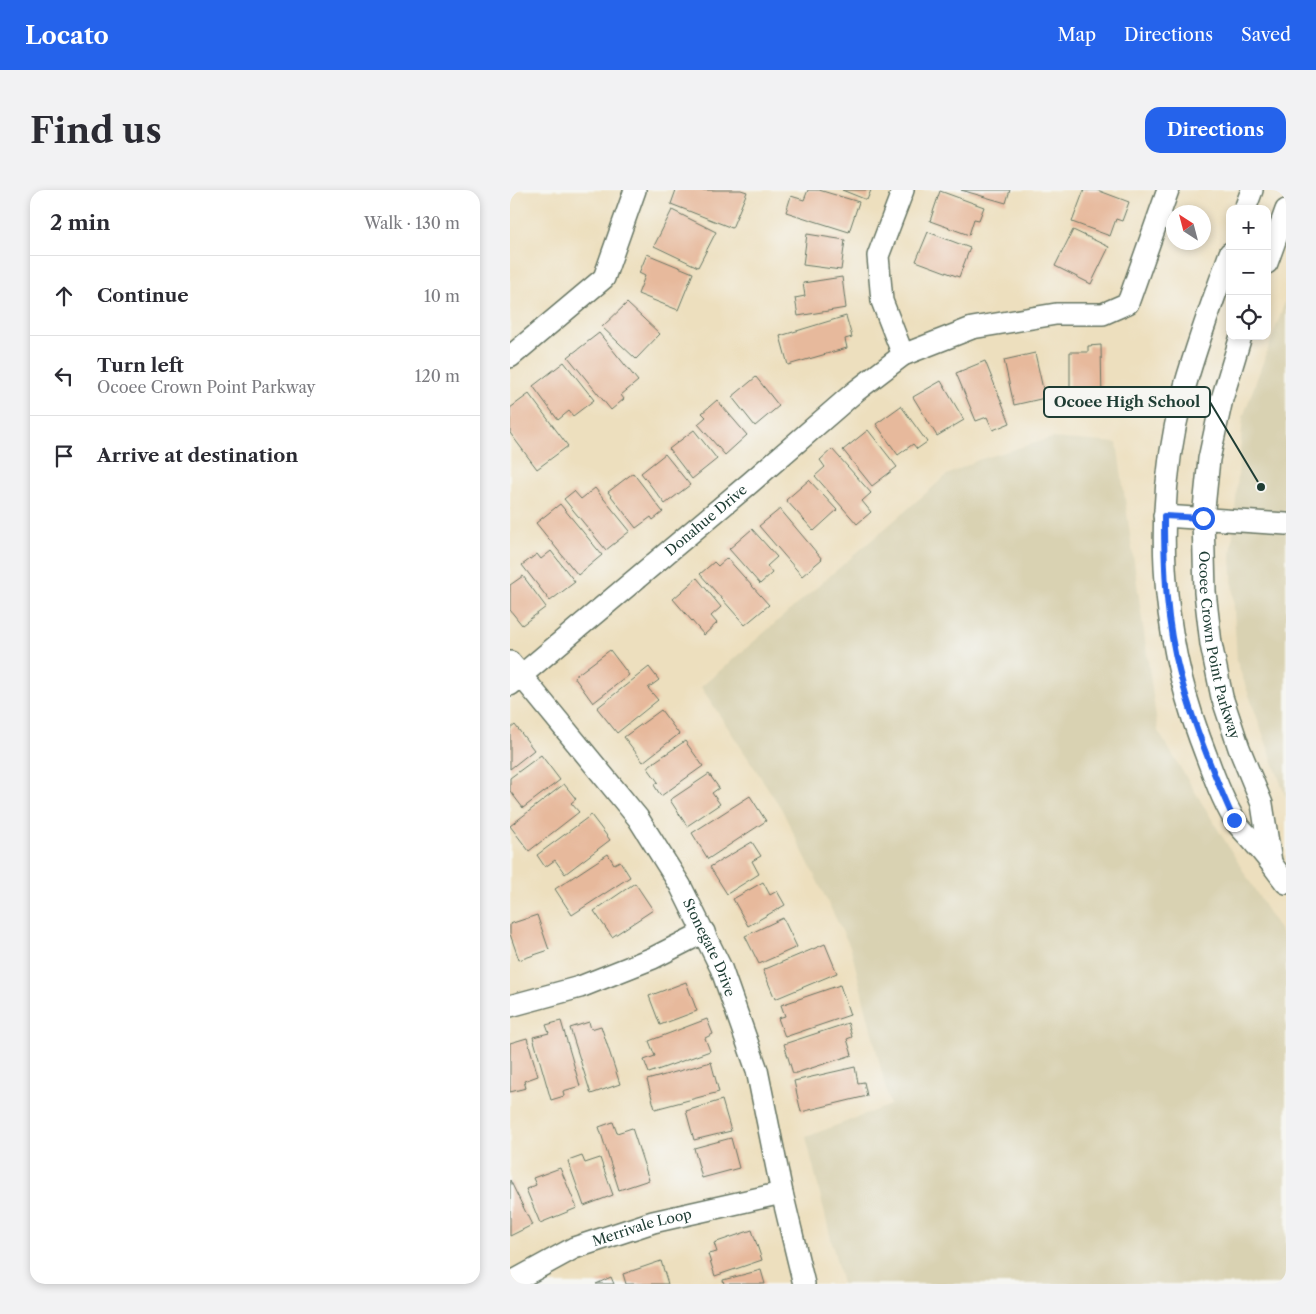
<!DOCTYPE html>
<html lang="en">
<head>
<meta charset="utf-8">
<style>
  body { margin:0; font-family:"Libre Caslon Text",serif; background:#f2f2f3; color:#2b2b33 }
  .controls { position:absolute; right:15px; top:15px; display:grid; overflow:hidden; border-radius:10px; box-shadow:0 2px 8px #0003 }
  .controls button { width:45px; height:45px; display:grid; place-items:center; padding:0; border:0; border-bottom:1px solid #e1e1e2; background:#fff; color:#2b2b33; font:25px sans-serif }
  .compass { position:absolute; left:656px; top:15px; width:45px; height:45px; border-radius:50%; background:#fff; box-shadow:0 2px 8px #0003; rotate:324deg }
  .stop { position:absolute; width:15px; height:15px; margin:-11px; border:4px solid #2563eb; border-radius:50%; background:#fff }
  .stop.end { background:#2563eb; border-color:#fff; box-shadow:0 1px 5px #0008 }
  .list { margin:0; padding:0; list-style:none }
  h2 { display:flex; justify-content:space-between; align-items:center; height:65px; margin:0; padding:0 20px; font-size:21px }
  h2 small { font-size:16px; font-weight:400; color:#7c7c81 }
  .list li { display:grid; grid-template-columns:32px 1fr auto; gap:15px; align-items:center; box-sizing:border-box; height:80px; padding:0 20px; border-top:1px solid #e1e1e2 }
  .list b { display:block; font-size:19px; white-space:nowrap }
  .list p { margin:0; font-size:16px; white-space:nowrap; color:#7c7c81 }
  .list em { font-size:16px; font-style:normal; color:#7c7c81 }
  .icon { flex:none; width:28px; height:28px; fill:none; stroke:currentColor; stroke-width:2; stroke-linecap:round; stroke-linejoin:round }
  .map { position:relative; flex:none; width:776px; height:1094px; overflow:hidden; border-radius:15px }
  header { display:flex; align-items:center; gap:30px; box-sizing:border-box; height:70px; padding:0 25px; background:#2563eb; color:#fff }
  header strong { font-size:24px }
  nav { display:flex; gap:28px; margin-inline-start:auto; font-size:18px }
  .intro { display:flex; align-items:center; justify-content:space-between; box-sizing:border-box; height:120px; padding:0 30px }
  h1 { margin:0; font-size:35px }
  .button { padding:12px 22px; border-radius:15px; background:#2563eb; color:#fff; font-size:18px; font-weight:700 }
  main { display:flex; gap:30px; padding:0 30px }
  aside { flex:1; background:#fff; border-radius:15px; box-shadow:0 2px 8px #0003 }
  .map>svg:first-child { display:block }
</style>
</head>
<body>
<header>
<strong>Locato</strong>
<nav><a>Map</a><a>Directions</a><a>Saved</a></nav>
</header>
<div class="intro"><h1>Find us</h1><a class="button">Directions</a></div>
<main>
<aside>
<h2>2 min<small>Walk · 130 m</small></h2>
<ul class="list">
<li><svg class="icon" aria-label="ahead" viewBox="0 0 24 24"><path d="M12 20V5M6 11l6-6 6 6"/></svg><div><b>Continue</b></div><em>10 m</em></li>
<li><svg class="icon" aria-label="left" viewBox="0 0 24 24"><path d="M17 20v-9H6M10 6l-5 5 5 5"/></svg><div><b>Turn left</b><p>Ocoee Crown Point Parkway</p></div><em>120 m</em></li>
<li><svg class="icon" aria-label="arrive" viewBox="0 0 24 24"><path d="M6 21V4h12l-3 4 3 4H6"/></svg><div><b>Arrive at destination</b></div></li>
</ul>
</aside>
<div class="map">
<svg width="776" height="1094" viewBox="0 0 776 1094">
  <rect width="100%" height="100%" fill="#f6f6f2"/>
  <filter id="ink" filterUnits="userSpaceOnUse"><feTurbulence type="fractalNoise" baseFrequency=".02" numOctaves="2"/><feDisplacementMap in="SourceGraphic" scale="10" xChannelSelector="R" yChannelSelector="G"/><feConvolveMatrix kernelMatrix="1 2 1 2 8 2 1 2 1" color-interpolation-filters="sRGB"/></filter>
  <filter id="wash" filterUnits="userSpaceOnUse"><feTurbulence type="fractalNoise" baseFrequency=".0096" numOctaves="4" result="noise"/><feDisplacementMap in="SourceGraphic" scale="20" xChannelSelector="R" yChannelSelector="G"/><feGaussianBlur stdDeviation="1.12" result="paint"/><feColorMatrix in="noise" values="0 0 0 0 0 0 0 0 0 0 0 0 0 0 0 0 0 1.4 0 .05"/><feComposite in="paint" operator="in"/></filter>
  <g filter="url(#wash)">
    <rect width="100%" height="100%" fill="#eddfbe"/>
    <path fill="#d9d2b2" d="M776,109V608L727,472L721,367L733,227Z
      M542,248L607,253L648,541L776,751V1094H332L296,947L380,915L341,759L271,618L191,497L437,285L468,270Z"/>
    <g id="blocks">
      <path fill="#e7b99c" d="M166,0H231L237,2L222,38L161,14Z
        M298,0H309L349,12L339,42L276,22L281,6L294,10Z
        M332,0H361L357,10Z
        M451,0H500L496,13Z
        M574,0H587L619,12L612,31L606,29L600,46L562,32Z
        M430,1L474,17L469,30L464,29L459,45L420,31Z
        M162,20L206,42L188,77L144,56Z
        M563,40L599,57L581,94L545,76Z
        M418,42L460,58L449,87L406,71Z
        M297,44L335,50L331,80L293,75Z
        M137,64L183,83L168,120L128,104L135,86L129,83Z
        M332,87L336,118L288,126L285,108L295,106L293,93Z
        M117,113L150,144L126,169L92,137Z
        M336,126L342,147L335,149L337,158L278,175L270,146Z
        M89,143L128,191L111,205L114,209L101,220L58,167Z
        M591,155L592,214L575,215V226L560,227V162H578V156Z
        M525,163L535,208L504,215L494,170Z
        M475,171L500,233L483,240L477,227L466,231L446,183Z
        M54,172L84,210L63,226L59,221L48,230L23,196Z
        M246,187L269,216L245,236L222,207Z
        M431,191L454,230L427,246L403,207Z
        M19,204L58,256L27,279L0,243V218Z
        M207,210L237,245L215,265L188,234L196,227L192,223Z
        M391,216L417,252L407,259L403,254L388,265L366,234Z
        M184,240L207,269L182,289L159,259Z
        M358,240L387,277L362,296L333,260Z
        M322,259L361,303L352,311L361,322L347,334L305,286L315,277L310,270Z
        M155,264L180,295L155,314L131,283Z
        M123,283L153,322L143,330L141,327L126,338L98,302Z
        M299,290L327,320L304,341L276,310Z
        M85,298L120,341L96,360L54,309L64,301L71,309Z
        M50,314L92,365L68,385L26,333Z
        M270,319L312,369L292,386L249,336Z
        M242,339L267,367L257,376L262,383L250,394L219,359Z
        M41,361L65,392L40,411L12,375L27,364L31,369Z
        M217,368L259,415L235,435L190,384L204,372L208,376Z
        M13,386L36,417L12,435L0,420V395Z
        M187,388L211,417L201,426L207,433L194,445L163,409Z
        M100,460L119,485L83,513L64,487Z
        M139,477L149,490L138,498L148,510L107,543L87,518Z
        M151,520L169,544L133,572L114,547Z
        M5,535L24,560L0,579V539Z
        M175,551L193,576L151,606L144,595L148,592L137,577Z
        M31,565L50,590L13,618L0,601V588Z
        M199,584L209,598L202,603L210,614L177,636L160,610Z
        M54,594L66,609L61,613L69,622L19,661L0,636Z
        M240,606L256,631L198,669L182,643Z
        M81,625L100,650L55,684L45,670L35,677L27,665Z
        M242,652L251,666L242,671L249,684L217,704L200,677Z
        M98,664L104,674L110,671L120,687L62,725L45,699Z
        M253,692L260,705L267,701L275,715L238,736L223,709Z
        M125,693L143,720L102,747L84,721Z
        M27,725L39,760L9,770L0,744V734Z
        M273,728L287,757L249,774L235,746Z
        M315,754L327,783L265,809L253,780Z
        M176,792L187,821L150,835L139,806Z
        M330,795L340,825L275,847L268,828L275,826L271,815Z
        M197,829L203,844L195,848L200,861L139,883L134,870L145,866L139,851Z
        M51,831L70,896L53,901L54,906L41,910L23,847L39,843L36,835Z
        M79,832L81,839L91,836L110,894L81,904L60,838Z
        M338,833L342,847L337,849L342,865L283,884L274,854Z
        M17,848L28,886L14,891L16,898L0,902V853Z
        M201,872L209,902L145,919L137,890Z
        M345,877L348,893L354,892L357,906L291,922L284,891Z
        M212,910L221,941L184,950L176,921Z
        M103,932L107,943L122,938L139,990L109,1000L89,937Z
        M221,948L229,978L192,988L184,958Z
        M72,966L75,973L90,968L103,1005L74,1016L58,971Z
        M50,978L67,1018L30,1033L16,999L26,995L23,988Z
        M0,990L22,1035L0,1046Z
        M242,1040L252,1070L205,1086L198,1064L207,1062L204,1053Z
        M151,1071L158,1094H116L113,1084Z
        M251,1080L255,1094H214L213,1090Z
        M101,1087L104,1094H86Z"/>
    </g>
  </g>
  <g filter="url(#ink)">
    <use href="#blocks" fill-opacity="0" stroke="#677664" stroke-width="1"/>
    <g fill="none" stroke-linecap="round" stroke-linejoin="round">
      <g stroke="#677664" stroke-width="24">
        <g id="minor">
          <path d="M735,19L742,0"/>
          <path d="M720,63C703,111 685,158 672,207C643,320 650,440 690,549C700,575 709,604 724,629C729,638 739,646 746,655C757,667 766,680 776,693"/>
          <path d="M757,73L776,20"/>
          <path id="s1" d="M731,146L712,209L699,269L693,328L695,402L701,454L712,507L729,558L752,614L761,672"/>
          <path d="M393,165L372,111L368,66L393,0"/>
          <path d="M0,167L94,88L125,0"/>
          <path d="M654,326L776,334"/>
          <path id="s2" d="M0,472L128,628L170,695L211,778L247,880L272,1003L294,1094"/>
          <path id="s3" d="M0,495L240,293L346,201L393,165L462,138L546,124H593L618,113L658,0"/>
          <path d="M0,816L70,797L143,768L194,742"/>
          <path id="s4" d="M0,1093L64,1058L143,1032L272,1003"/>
        </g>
      </g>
      <use href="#minor" stroke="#fff" stroke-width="21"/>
    </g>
  </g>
  <g fill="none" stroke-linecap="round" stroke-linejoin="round" filter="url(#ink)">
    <path stroke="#2563eb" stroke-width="6" d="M693,328L654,326C654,379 656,433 670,484C683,534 703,583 724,630"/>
  </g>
  <g text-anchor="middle" stroke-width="5" stroke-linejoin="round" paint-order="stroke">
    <g font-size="14" fill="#1f3d34" stroke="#f6f6f2">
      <text dy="5" stroke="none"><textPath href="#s3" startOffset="256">Donahue Drive</textPath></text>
      <text dy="5" stroke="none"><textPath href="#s1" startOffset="315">Ocoee Crown Point Parkway</textPath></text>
      <text dy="5" stroke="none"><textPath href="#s2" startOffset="350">Stonegate Drive</textPath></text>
      <text dy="5" stroke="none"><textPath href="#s4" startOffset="144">Merrivale Loop</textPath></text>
    </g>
  </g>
  <path fill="none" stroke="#1f3d34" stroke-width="2" d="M751 297L700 212"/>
  <circle fill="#1f3d34" stroke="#f6f6f2" stroke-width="2" cx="751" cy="297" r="5"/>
  <rect fill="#f6f6f2" stroke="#1f3d34" stroke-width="2" x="534" y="197" width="166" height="30" rx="5"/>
  <g font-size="15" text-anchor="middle" font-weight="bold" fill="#1f3d34">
    <text x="617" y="217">Ocoee High School</text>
  </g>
</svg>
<div class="controls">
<button>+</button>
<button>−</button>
<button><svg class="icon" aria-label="locate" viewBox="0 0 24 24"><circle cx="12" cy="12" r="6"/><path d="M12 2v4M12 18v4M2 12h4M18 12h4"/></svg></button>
</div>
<svg class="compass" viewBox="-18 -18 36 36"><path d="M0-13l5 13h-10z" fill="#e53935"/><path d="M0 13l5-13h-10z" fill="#7c7c81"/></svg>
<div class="stop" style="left:693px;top:328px"></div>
<div class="stop end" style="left:724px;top:630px"></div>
</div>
</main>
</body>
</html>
